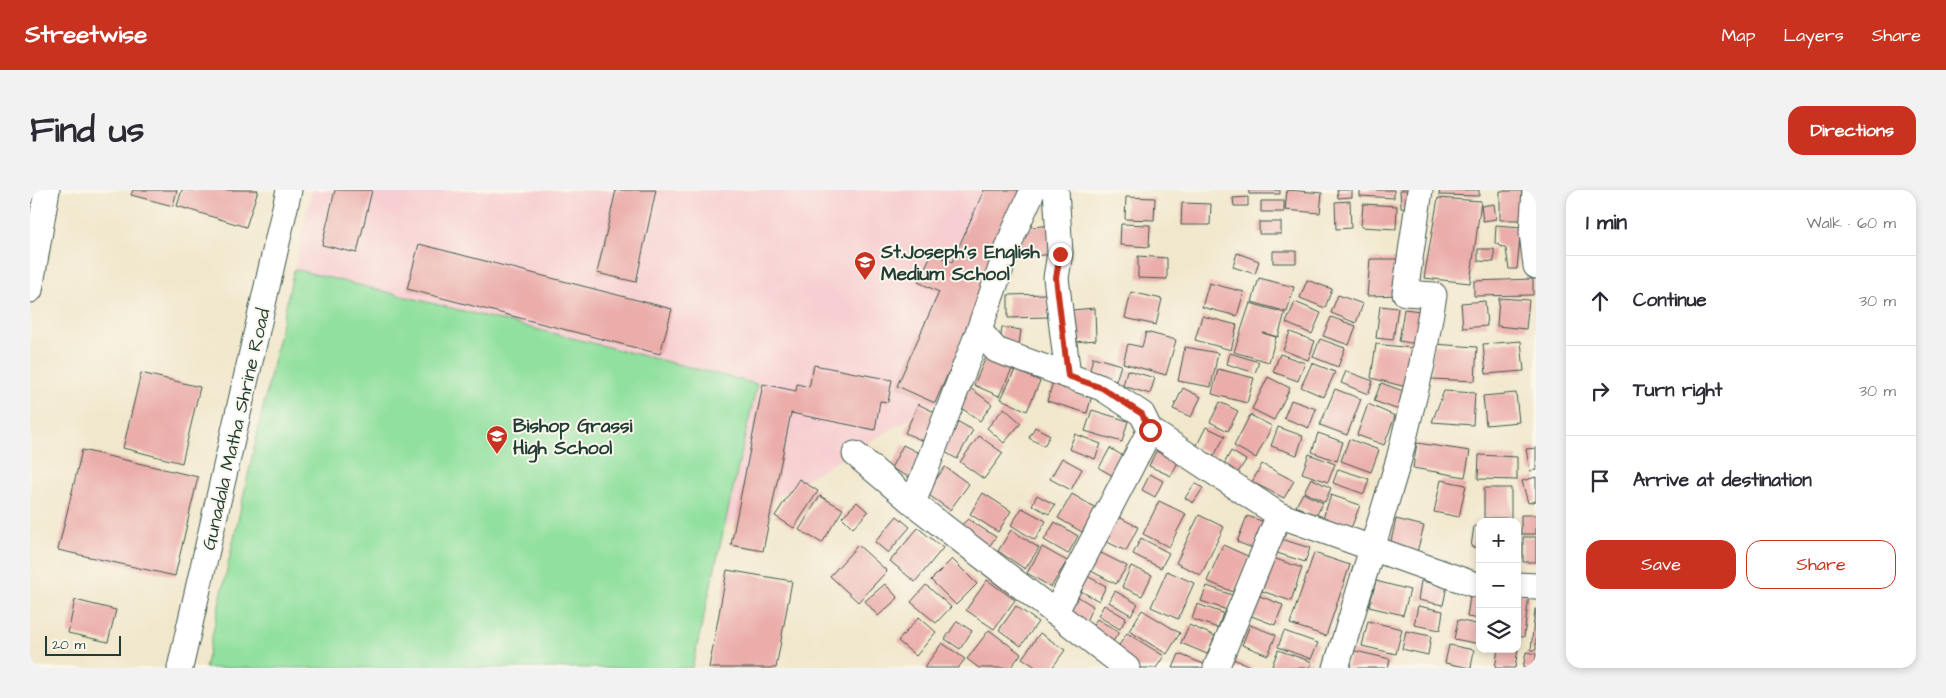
<!DOCTYPE html>
<html lang="en">
<head>
<meta charset="utf-8">
<style>
  body { margin:0; font-family:"Architects Daughter",sans-serif; background:#f2f2f3; color:#2b2b33 }
  .controls { position:absolute; right:15px; bottom:15px; display:grid; overflow:hidden; border-radius:10px; box-shadow:0 2px 8px #0003 }
  .controls button { width:45px; height:45px; display:grid; place-items:center; padding:0; border:0; border-bottom:1px solid #e1e1e2; background:#fff; color:#2b2b33; font:25px sans-serif }
  .scale { position:absolute; left:15px; bottom:12px; width:76px; box-sizing:border-box; padding-left:5px; border:2px solid #1f3d34; border-top:0; font-size:14px; line-height:18px; white-space:nowrap; color:#1f3d34; -webkit-text-stroke:4px #fbf7ec; paint-order:stroke }
  .stop { position:absolute; width:15px; height:15px; margin:-11px; border:4px solid #c8321e; border-radius:50%; background:#fff }
  .stop.end { background:#c8321e; border-color:#fff; box-shadow:0 1px 5px #0008 }
  .list { margin:0; padding:0; list-style:none }
  h2 { display:flex; justify-content:space-between; align-items:center; height:65px; margin:0; padding:0 20px; font-size:21px }
  h2 small { font-size:16px; font-weight:400; color:#7c7c81 }
  .list li { display:grid; grid-template-columns:32px 1fr auto; gap:15px; align-items:center; box-sizing:border-box; height:90px; padding:0 20px; border-top:1px solid #e1e1e2 }
  .list b { display:block; font-size:19px; white-space:nowrap }
  .list em { font-size:16px; font-style:normal; color:#7c7c81 }
  .actions { display:flex; gap:10px; padding:15px 20px }
  .actions a { flex:1; padding:11px 0; border:1px solid #c8321e; border-radius:15px; text-align:center; font-size:18px; color:#c8321e }
  .actions .main { background:#c8321e; color:#fff }
  .icon { flex:none; width:28px; height:28px; fill:none; stroke:currentColor; stroke-width:2; stroke-linecap:round; stroke-linejoin:round }
  .map { position:relative; flex:none; width:1506px; height:478px; overflow:hidden; border-radius:15px }
  header { display:flex; align-items:center; gap:30px; box-sizing:border-box; height:70px; padding:0 25px; background:#c8321e; color:#fff }
  header strong { font-size:24px }
  nav { display:flex; gap:28px; margin-inline-start:auto; font-size:18px }
  .intro { display:flex; align-items:center; justify-content:space-between; box-sizing:border-box; height:120px; padding:0 30px }
  h1 { margin:0; font-size:35px }
  .button { padding:12px 22px; border-radius:15px; background:#c8321e; color:#fff; font-size:18px; font-weight:700 }
  main { display:flex; gap:30px; padding:0 30px }
  aside { flex:1; background:#fff; border-radius:15px; box-shadow:0 2px 8px #0003 }
  .map>svg:first-child { display:block }
</style>
</head>
<body>
<header>
<strong>Streetwise</strong>
<nav><a>Map</a><a>Layers</a><a>Share</a></nav>
</header>
<div class="intro"><h1>Find us</h1><a class="button">Directions</a></div>
<main>
<div class="map">
<svg width="1506" height="478" viewBox="0 0 1506 478">
  <rect width="100%" height="100%" fill="#fbf7ec"/>
  <filter id="ink" filterUnits="userSpaceOnUse"><feTurbulence type="fractalNoise" baseFrequency=".02" numOctaves="2"/><feDisplacementMap in="SourceGraphic" scale="10" xChannelSelector="R" yChannelSelector="G"/><feConvolveMatrix kernelMatrix="1 2 1 2 8 2 1 2 1" color-interpolation-filters="sRGB"/></filter>
  <filter id="wash" filterUnits="userSpaceOnUse"><feTurbulence type="fractalNoise" baseFrequency=".0096" numOctaves="4" result="noise"/><feDisplacementMap in="SourceGraphic" scale="20" xChannelSelector="R" yChannelSelector="G"/><feGaussianBlur stdDeviation="1.12" result="paint"/><feColorMatrix in="noise" values="0 0 0 0 0 0 0 0 0 0 0 0 0 0 0 0 0 1.4 0 .05"/><feComposite in="paint" operator="in"/></filter>
  <g filter="url(#wash)">
    <rect width="100%" height="100%" fill="#f1e7cc"/>
    <path fill="#f7cfd2" d="M282,0H1002L910,211L694,337L662,478H175Z"/>
    <path fill="#91e09f" stroke="#588e6a" d="M264,79L727,194L662,478H175Z"/>
    <g id="blocks">
      <path fill="#ebadaa" d="M103,0H147L143,16L101,5Z
        M152,0H228L216,37L147,16Z
        M305,0H342L327,63L292,55Z
        M586,0H626L606,92L567,83Z
        M954,0H993L998,2L905,213L867,196L909,102L888,92L902,63L922,72Z
        M1219,0H1250V4H1219Z
        M1257,0L1292,3L1290,23L1255,20Z
        M1307,0H1322V7L1308,8Z
        M1330,0H1364V8L1330,6Z
        M1370,0H1385L1384,21L1371,18Z
        M1410,0H1449V6L1409,5Z
        M1470,1H1492L1491,30H1470Z
        M1096,7L1125,8L1124,30L1095,29Z
        M1218,7V16H1204L1203,8Z
        M1408,8L1451,11L1440,93L1394,88Z
        M1231,11H1254V22H1231Z
        M1320,11L1321,38L1306,39L1305,12Z
        M1152,13L1181,14L1180,35H1151Z
        M1333,14L1367,16L1366,39L1331,37Z
        M1464,14L1466,29L1453,31L1451,16Z
        M1229,32H1251V44H1229Z
        M1091,34L1120,35L1119,57L1090,55Z
        M1023,35L1025,64L993,67L991,38Z
        M1466,35L1491,37L1487,79H1479L1476,59L1465,53Z
        M389,54L642,119L630,164L377,99Z
        M1448,59H1464V72L1448,71Z
        M1243,61H1266V73H1243Z
        M1207,63L1229,71L1225,84L1203,77Z
        M1108,66L1137,68V89L1108,88Z
        M1340,69H1374L1371,105L1337,106Z
        M1229,88L1264,97L1257,122L1222,112Z
        M1503,89V105L1444,106V91Z
        M1277,90L1302,99L1295,118L1270,108Z
        M1179,93L1214,102L1207,126L1172,117Z
        M1101,102L1132,109L1126,135L1095,128Z
        M1018,104V127L978,128V105Z
        M1308,105L1333,114L1326,133L1301,123Z
        M1469,108L1499,110L1496,139L1467,136Z
        M1455,111L1457,136L1433,138L1431,113Z
        M1265,112L1291,123L1282,144L1256,133Z
        M1220,113L1255,123L1248,147L1233,143L1246,147L1239,172L1204,162Z
        M1350,116L1368,118L1363,150L1346,148Z
        M1065,118L1066,150L1044,152L1042,120Z
        M1374,119L1391,121L1387,154L1369,151Z
        M1172,126L1207,135L1201,160L1165,150Z
        M1301,127L1326,136L1319,155L1293,146Z
        M972,137L991,140L988,163L970,154Z
        M1116,142L1146,150L1136,185L1093,173L1098,154L1112,157Z
        M1260,142L1285,151L1278,170L1253,160Z
        M1290,149L1315,158L1308,177L1283,167Z
        M1491,151L1494,181L1456,184L1453,154Z
        M1346,154L1390,159L1380,198L1341,188Z
        M1403,154L1447,157L1445,191L1401,189Z
        M1155,157L1188,163L1181,197L1148,191Z
        M1200,163L1229,172L1225,183L1197,174Z
        M1250,164L1275,173L1268,191L1243,182Z
        M957,165L983,177L969,206L944,195Z
        M1063,167L1091,175L1086,191L1059,184Z
        M1282,173L1305,182L1294,207L1271,197Z
        M784,175L862,190L858,212L850,211L845,240L761,223L733,361L701,355L733,194L766,201L767,194L779,197Z
        M1188,179L1224,188L1217,213L1182,204Z
        M985,180L1010,191L997,221L971,209Z
        M1097,180L1125,188L1120,204L1093,196Z
        M1316,181L1343,191L1338,204L1311,193Z
        M111,183L170,197L152,273L93,258Z
        M1238,187L1260,198L1244,230L1222,219Z
        M1024,189L1063,202L1057,223L1017,211Z
        M1351,193L1376,202L1369,220L1344,211Z
        M936,195L962,214L950,231L923,212Z
        M1153,198L1171,207L1161,227L1143,219Z
        M1305,199L1331,209L1317,245L1290,235Z
        M1414,201L1445,203L1443,235L1402,232Z
        M1486,203L1489,232L1456,235L1453,206Z
        M1261,210L1286,219L1279,238L1254,228Z
        M1190,212L1208,221L1198,241L1180,232Z
        M888,214L910,225L898,253L875,243Z
        M1338,214L1365,226L1354,255L1327,245Z
        M974,218L991,233L974,253L957,238Z
        M1062,220L1098,231L1092,252L1055,241Z
        M1220,225L1242,236L1226,268L1204,256Z
        M925,230L943,240L927,269L908,258Z
        M1005,237L1020,245L1014,256L999,248Z
        M1176,237L1195,246L1184,266L1166,257Z
        M1248,237L1273,246L1267,265L1241,256Z
        M1288,243L1313,252L1307,271L1282,262Z
        M1045,244L1071,254L1065,269L1039,259Z
        M949,246L973,263L954,289L930,272Z
        M1319,249L1349,260L1341,282L1311,271Z
        M1387,253L1440,261L1435,287L1383,278Z
        M873,255L891,264L879,287L861,278Z
        M1080,258L1098,269L1087,288L1069,278Z
        M1506,258V280L1500,281L1496,259Z
        M52,260L168,287L145,386L28,360Z
        M1126,261L1148,272L1141,286L1119,276Z
        M1201,261L1216,270L1207,284L1193,276Z
        M1279,264L1305,274L1298,292L1272,283Z
        M1449,265L1487,267V290L1448,289Z
        M1032,268L1052,279L1041,300L1020,289Z
        M1232,274L1264,291L1254,308L1222,292Z
        M915,277L939,294L920,320L896,303Z
        M1308,279L1339,289L1334,304L1303,293Z
        M1120,284L1133,291L1125,307L1112,300Z
        M1506,287V311L1498,313L1492,291Z
        M1281,288L1301,298L1295,312L1274,302Z
        M769,289L788,301L764,338L745,326Z
        M1411,290L1436,295L1429,327L1404,322Z
        M1165,293L1173,298L1163,313L1155,308Z
        M1454,298H1481V328H1454Z
        M953,303L981,321L968,342L940,324Z
        M1273,303L1293,313L1286,326L1266,316Z
        M1042,304L1066,318L1052,342L1028,328Z
        M1007,305L1025,315L1019,324L1002,315Z
        M1301,305L1330,315L1320,341L1292,331Z
        M790,306L813,319L792,353L769,340Z
        M1129,311L1156,324L1139,357L1113,344Z
        M827,312L838,322L823,338L812,327Z
        M992,318L1016,331L1005,350L981,335Z
        M1169,325L1194,337L1171,385L1146,373Z
        M1491,325H1506V344H1491Z
        M867,326L880,337L858,363L845,352Z
        M1087,326L1108,337L1096,361L1075,351Z
        M1217,326L1235,332L1225,359L1207,352Z
        M938,329L966,347L957,359L927,339Z
        M1366,329L1394,336L1387,362L1360,355Z
        M1025,332L1048,346L1038,364L1014,350Z
        M1444,336L1450,337V358L1441,357Z
        M888,338L913,358L885,392L860,371Z
        M981,340L1009,358L995,379L968,361Z
        M1493,347H1506V372H1493Z
        M1111,348L1139,363L1131,378L1103,364Z
        M1248,348L1280,358L1275,372L1244,362Z
        M828,355L857,381L828,412L800,386Z
        M1193,355L1220,367L1203,402L1177,391Z
        M1012,357L1037,371L1021,397L997,383Z
        M1069,362L1097,376L1086,394L1059,380Z
        M1284,363L1320,375L1296,446L1260,434Z
        M1243,368L1272,378L1261,411L1232,401Z
        M922,369L947,394L926,415L901,390Z
        M1101,376L1122,385L1112,406L1092,397Z
        M697,380L762,391L746,478H679Z
        M1137,381L1164,393L1148,429L1121,417Z
        M1053,384L1076,396L1069,411L1045,398Z
        M957,390L985,410L964,439L936,420Z
        M1346,391L1380,400L1373,425L1339,417Z
        M1391,391L1417,396L1413,415L1388,410Z
        M855,394L868,408L848,426L835,411Z
        M896,395L921,417L906,433L881,412Z
        M1177,396L1202,405L1197,420L1171,411Z
        M1441,399L1450,400V429L1437,427Z
        M1085,401L1108,414L1101,425L1079,412Z
        M1487,403L1499,404L1494,447L1487,446Z
        M1227,405L1253,415L1245,435L1219,425Z
        M1047,406L1063,416L1055,433L1038,422Z
        M45,410L86,420L78,452L38,443Z
        M1167,414L1193,423L1188,438L1162,429Z
        M1074,415L1096,428L1090,439L1068,426Z
        M986,416L1008,432L991,456L969,440Z
        M1388,416L1413,421L1410,440L1384,435Z
        M1505,419H1506V460H1501Z
        M1112,420L1150,443L1137,464L1099,441Z
        M889,427L906,442L886,466L868,451Z
        M1067,429L1089,442L1082,453L1060,440Z
        M1428,430L1450,435V454L1424,449Z
        M927,431L942,441L930,459L915,449Z
        M1338,431L1372,439L1366,464L1332,456Z
        M1159,435L1185,446L1177,464L1151,453Z
        M1220,435L1246,445L1238,465L1212,455Z
        M959,440L991,464L980,478H949L937,469Z
        M1254,441L1288,453L1281,469L1248,457Z
        M1376,441L1401,446L1398,465L1372,459Z
        M1010,443L1035,460L1022,478H1007L992,468Z
        M1097,443L1134,466L1126,478H1107L1084,463Z
        M912,453L935,469L928,478H894Z
        M1419,455L1444,460L1441,478L1415,473Z
        M1468,459H1488L1485,478H1465Z
        M1248,460L1282,472L1279,478H1247L1242,476Z
        M1321,460L1360,469L1358,478H1317Z
        M1496,462L1506,464V478H1493Z
        M1149,464L1176,475L1175,478H1143Z
        M1203,469L1225,478H1199Z"/>
    </g>
  </g>
  <g filter="url(#ink)">
    <use href="#blocks" fill-opacity="0" stroke="#3e564b" stroke-width="1"/>
    <g fill="none" stroke-linecap="round" stroke-linejoin="round">
      <g stroke="#3e564b" stroke-width="27">
        <path id="minor" d="M1026,0L1030,63L1026,88L1038,186
          M1505,0L1502,43L1506,76
          M0,100L17,0
          M949,140L983,44L1003,0
          M825,264L883,313L1097,478
          M883,313L949,140L966,160L1072,198L1112,224L1120,240L1249,325L1443,394L1450,395
          M1487,395L1506,396
          M1025,423L1120,240
          M150,478L259,0
          M1186,478L1249,325
          M1306,478L1369,269L1392,174L1404,105L1375,103L1390,0"/>
      </g>
      <use href="#minor" stroke="#fff" stroke-width="25"/>
    </g>
  </g>
  <g fill="none" stroke-linecap="round" stroke-linejoin="round" filter="url(#ink)">
    <path stroke="#c8321e" stroke-width="6" d="M1030,64L1026,88L1038,186L1072,198L1112,224L1120,240"/>
  </g>
  <defs>
    <g id="school-pin" transform="scale(1.125)"><path d="M0 17L-7.5 6A9.5 9.5 0 1 1 7.5 6Z" fill="#c8321e" stroke="#fbf7ec"/><path d="M0-5L7-2L0 1L-7-2ZM-4 1L0 2.5L4 1V4Q0 6-4 4Z" fill="#fff"/></g>
  </defs>
  <g fill-rule="evenodd">
    <use href="#school-pin" x="835" y="72"/>
    <use href="#school-pin" x="467" y="246"/>
  </g>
  <g text-anchor="middle" stroke-width="4" stroke-linejoin="round" paint-order="stroke">
    <g font-size="19" font-weight="bold" fill="#1f3d34" stroke="#fbf7ec" text-anchor="start">
      <text x="851" y="68">St.Joseph's English<tspan x="851" dy="22">Medium School</tspan></text>
      <text x="483" y="242">Bishop Grassi<tspan x="483" dy="22">High School</tspan></text>
    </g>
    <g font-size="19" fill="#1f3d34" stroke="#fbf7ec">
      <text transform="translate(205 239) rotate(-77)" y="7">Gunadala Matha Shrine Road</text>
    </g>
  </g>
</svg>
<div class="controls">
<button>+</button>
<button>−</button>
<button><svg class="icon" aria-label="layers" viewBox="0 0 24 24"><path d="M12 4l9 5-9 5-9-5zM3 14l9 5 9-5"/></svg></button>
</div>
<div class="scale">20 m</div>
<div class="stop" style="left:1120px;top:240px"></div>
<div class="stop end" style="left:1030px;top:64px"></div>
</div>
<aside>
<h2>1 min<small>Walk · 60 m</small></h2>
<ul class="list">
<li><svg class="icon" aria-label="ahead" viewBox="0 0 24 24"><path d="M12 20V5M6 11l6-6 6 6"/></svg><div><b>Continue</b></div><em>30 m</em></li>
<li><svg class="icon" aria-label="right" viewBox="0 0 24 24"><path d="M7 20v-9h11M14 6l5 5-5 5"/></svg><div><b>Turn right</b></div><em>30 m</em></li>
<li><svg class="icon" aria-label="arrive" viewBox="0 0 24 24"><path d="M6 21V4h12l-3 4 3 4H6"/></svg><div><b>Arrive at destination</b></div></li>
</ul>
<div class="actions"><a class="main">Save</a><a>Share</a></div>
</aside>
</main>
</body>
</html>
